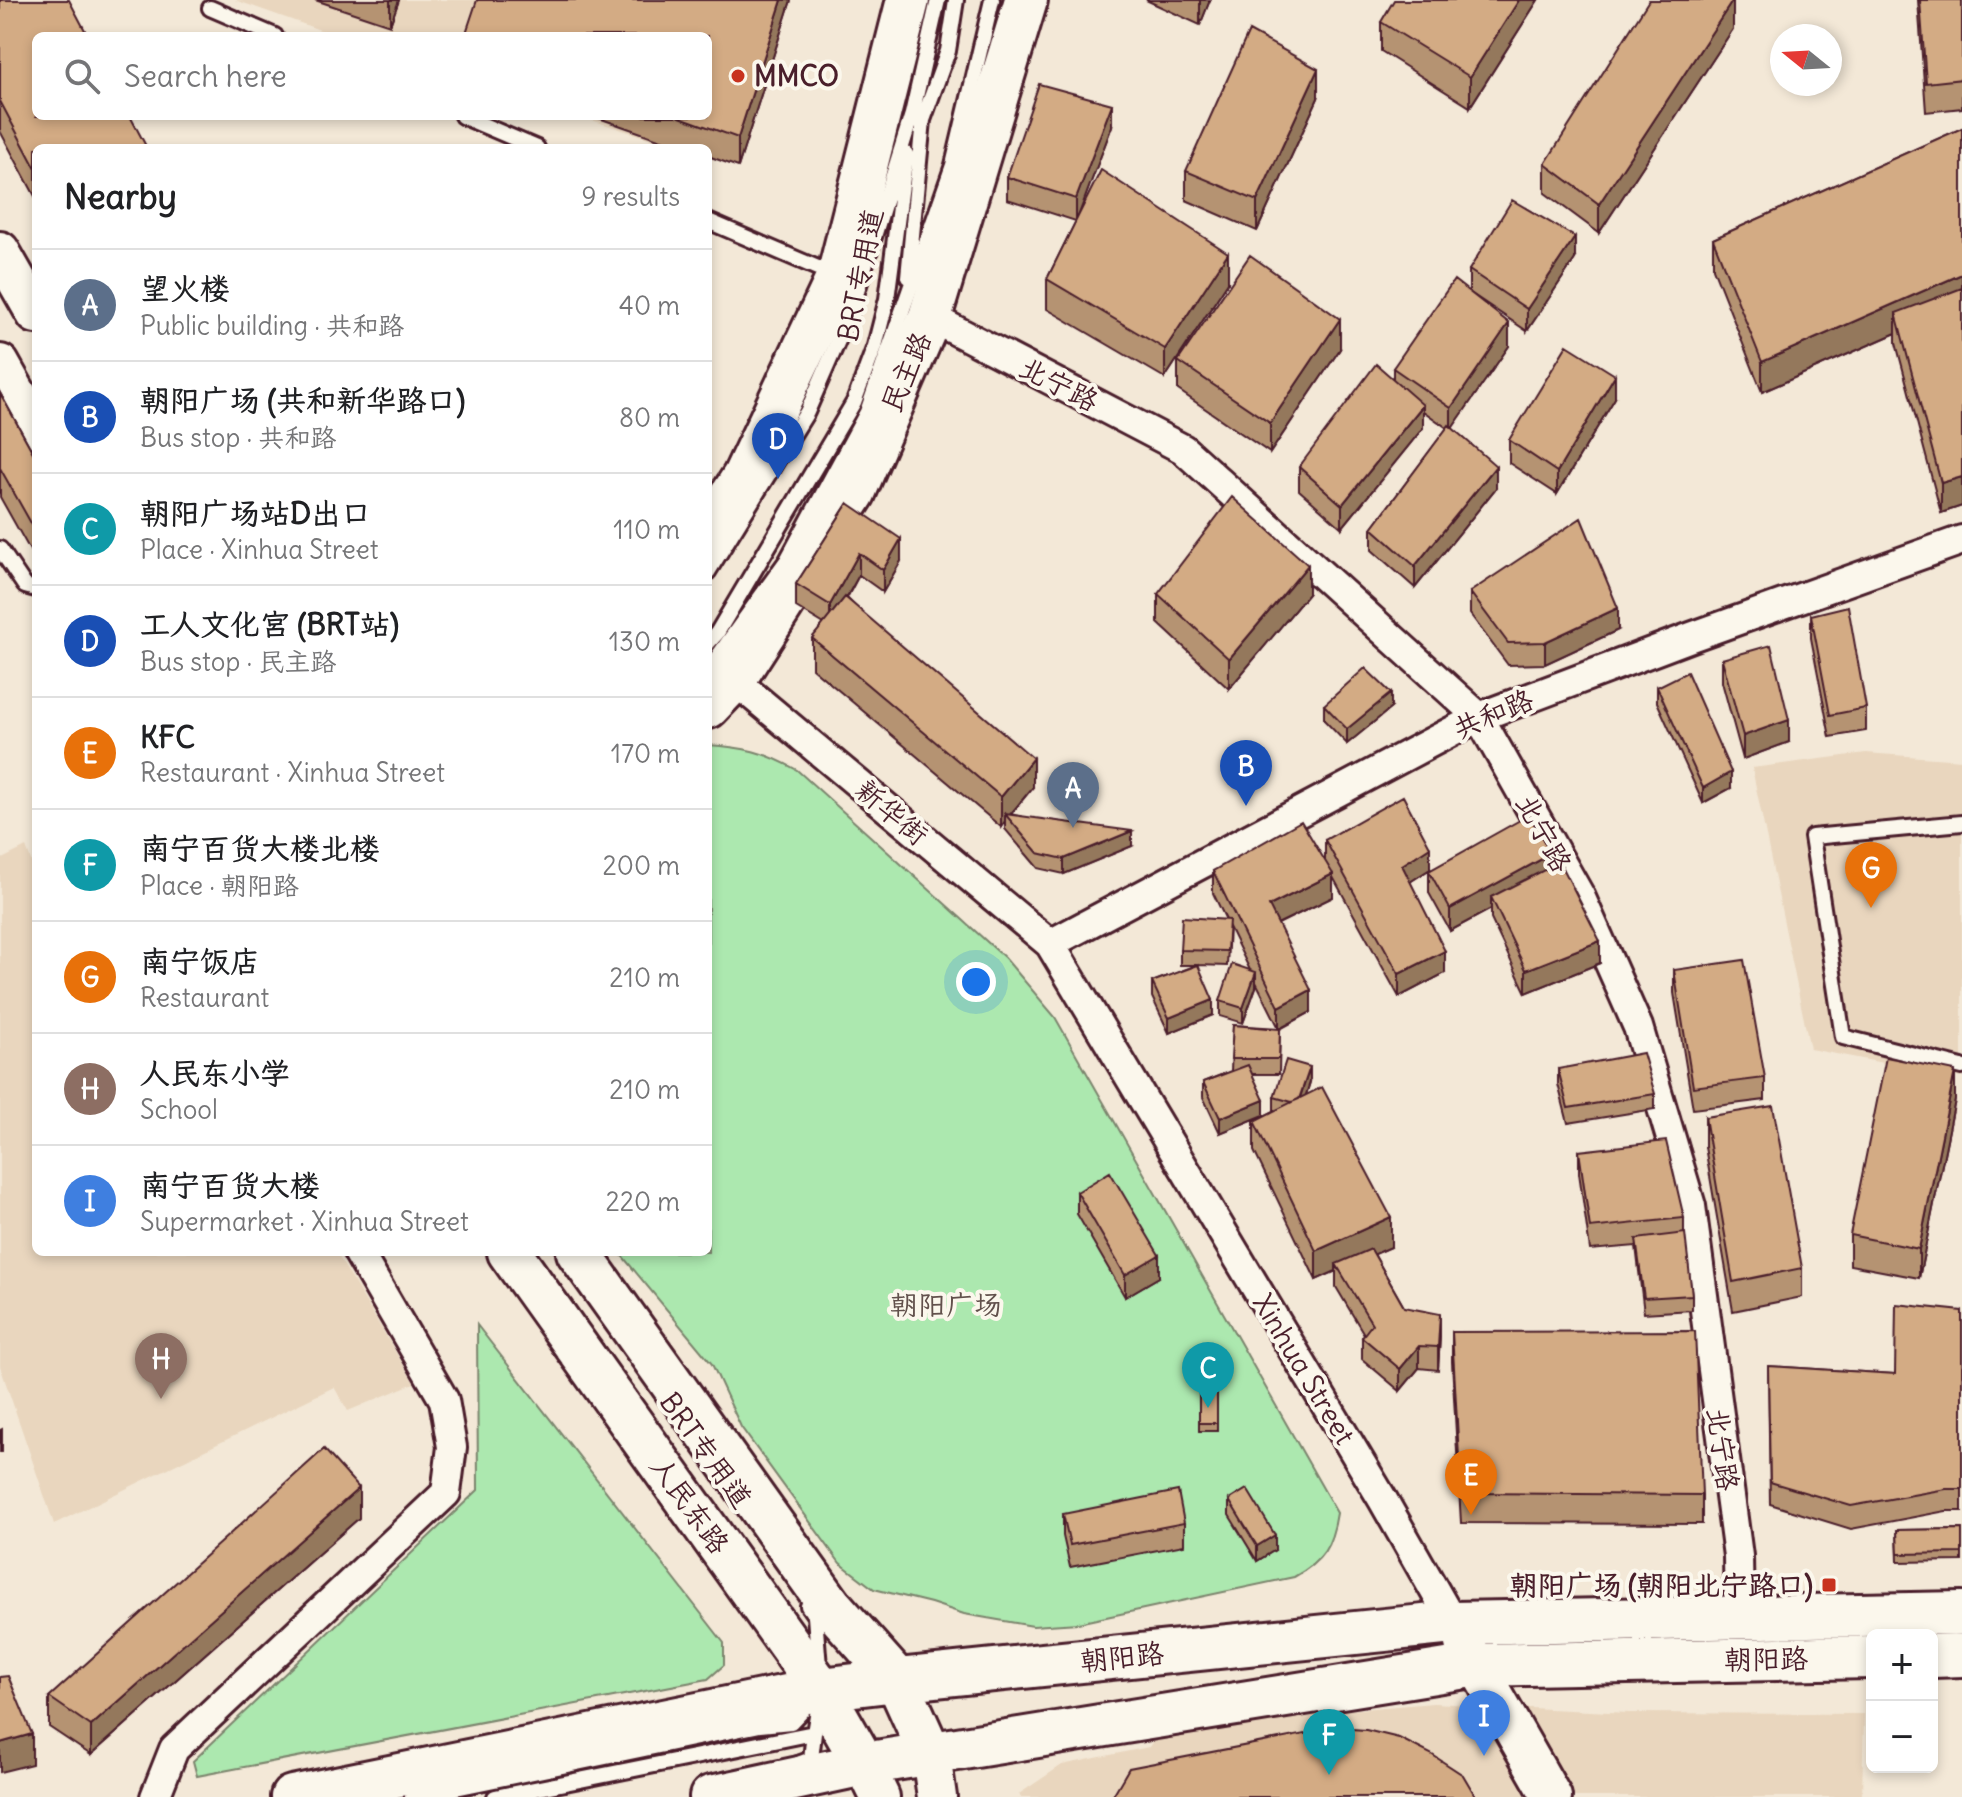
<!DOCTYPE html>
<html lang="en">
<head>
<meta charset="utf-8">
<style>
  body { margin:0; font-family:Delius,"LXGW WenKai TC",sans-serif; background:#f6f6f6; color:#202124 }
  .controls { position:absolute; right:24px; bottom:24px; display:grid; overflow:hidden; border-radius:12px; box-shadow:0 4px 12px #0003 }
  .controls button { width:72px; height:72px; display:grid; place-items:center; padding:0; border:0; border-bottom:2px solid #e0e0e0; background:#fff; color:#202124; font:40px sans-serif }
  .compass { position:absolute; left:1770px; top:24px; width:72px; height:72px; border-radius:50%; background:#fff; box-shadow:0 4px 12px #0003; rotate:288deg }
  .you { position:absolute; left:976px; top:982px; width:28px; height:28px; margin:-20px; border:6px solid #fff; border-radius:50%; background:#1a73e8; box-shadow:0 0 0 12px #1a73e833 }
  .badge { display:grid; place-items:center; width:52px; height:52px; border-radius:50%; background:#2563eb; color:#fff; font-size:26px; font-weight:700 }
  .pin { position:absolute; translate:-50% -66px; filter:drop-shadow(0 2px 4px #0008) }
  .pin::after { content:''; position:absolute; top:42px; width:28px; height:24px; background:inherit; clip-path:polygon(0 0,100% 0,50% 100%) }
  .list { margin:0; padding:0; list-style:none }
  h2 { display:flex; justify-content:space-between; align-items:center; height:104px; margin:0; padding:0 32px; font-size:34px }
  h2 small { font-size:26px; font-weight:400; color:#757577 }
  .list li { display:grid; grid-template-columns:52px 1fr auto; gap:24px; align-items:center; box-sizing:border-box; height:112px; padding:0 32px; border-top:2px solid #e0e0e0 }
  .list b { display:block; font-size:30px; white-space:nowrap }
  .list p { margin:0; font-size:26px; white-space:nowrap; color:#757577 }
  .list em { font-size:26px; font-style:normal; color:#757577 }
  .icon { flex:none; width:44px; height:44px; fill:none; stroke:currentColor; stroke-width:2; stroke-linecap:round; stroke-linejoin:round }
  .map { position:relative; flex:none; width:1962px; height:1797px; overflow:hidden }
  .search { position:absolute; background:#fff; box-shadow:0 4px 12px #0003; left:32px; top:32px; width:680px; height:88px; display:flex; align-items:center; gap:20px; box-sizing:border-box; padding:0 28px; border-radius:12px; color:#757577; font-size:30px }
  .panel { position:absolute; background:#fff; box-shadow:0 4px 12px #0003; left:32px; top:144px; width:680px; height:1112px; border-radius:12px }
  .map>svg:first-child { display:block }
</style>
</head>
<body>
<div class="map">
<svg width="1962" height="1797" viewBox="0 0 1962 1797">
  <rect width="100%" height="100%" fill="#f3e8d7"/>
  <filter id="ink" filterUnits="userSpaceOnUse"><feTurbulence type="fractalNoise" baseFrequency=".0125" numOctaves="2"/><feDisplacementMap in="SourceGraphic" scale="16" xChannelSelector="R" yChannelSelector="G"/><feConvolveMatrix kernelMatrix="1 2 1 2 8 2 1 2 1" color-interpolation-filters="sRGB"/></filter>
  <g filter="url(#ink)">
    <path fill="#e9d6be" d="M235,0H791L738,167L708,157V148H679L579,116H708V36H337Z
      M1866,753L1962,760V1078L1810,1049L1752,768Z
      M26,847L36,874V1252H336L414,1383L348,1411L334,1387L54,1524L0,1366V860Z
      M1433,1703L1629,1713L1864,1714L1862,1797H1021L1019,1794L1062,1765L1149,1747L1158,1733L1194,1723Z"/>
    <path fill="#ace8af" stroke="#7b846d" stroke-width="2" d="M708,745C744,747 765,752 797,770L1005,958L1055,1017L1337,1513C1332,1546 1323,1561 1294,1577L1078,1623L1033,1626L964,1614L931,1603L874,1589L840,1563L741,1427L712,1364L619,1252H708Z
      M477,1325L724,1643V1665L708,1679L197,1776L193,1761L478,1490Z"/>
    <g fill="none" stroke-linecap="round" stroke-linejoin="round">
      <g stroke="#4a1f2b" stroke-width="20">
        <path id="lane" d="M210,8L275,36
          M462,116L537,148
          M708,221L834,275
          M908,277L923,120L948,51L956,0
          M0,549L25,586L36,589
          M708,572L807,412L851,311L912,114L938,0
          M708,643L717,633L854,402L875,346L887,299L906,154
          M708,670L787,560L867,412L953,165L992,0
          M1962,823L1812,837L1843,1037L1962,1067
          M808,1606L815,1616L819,1667
          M798,1764L811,1759L814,1733
          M412,1797L760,1725L791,1722L809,1703
          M495,1797L814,1733L819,1704"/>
      </g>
      <g stroke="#4a1f2b" stroke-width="34">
        <path id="street" d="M930,317L1183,449L1479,717L1580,896L1638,1027L1691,1206L1738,1556L1739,1617
          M734,680L1050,944L1383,1500L1453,1623
          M1050,944L1479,717L1691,637L1962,540
          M155,1797L174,1749L446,1493L452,1447L444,1400L358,1252"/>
      </g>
      <g stroke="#4a1f2b" stroke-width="44">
        <path id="secondary" d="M0,251L36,314
          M0,364L36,428
          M1464,1643L1552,1797
          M931,1755L937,1797
          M864,1764L880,1797"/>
      </g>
      <g stroke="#4a1f2b" stroke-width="48">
        <path id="primary" d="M708,533L744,476L838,277L908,0
          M708,707L734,680L854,493L930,317L1026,0
          M509,1252L821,1689L864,1764
          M578,1252L830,1605L897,1680L931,1755
          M1932,1656L1962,1655
          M292,1797L821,1689L897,1680L1453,1623L1962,1613
          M711,1797L864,1764L1478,1665L1872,1657"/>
      </g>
      <use href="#lane" stroke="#fbf7ec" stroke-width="14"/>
      <use href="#street" stroke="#fbf7ec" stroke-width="28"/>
      <use href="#secondary" stroke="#fbf7ec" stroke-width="38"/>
      <use href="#primary" stroke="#fbf7ec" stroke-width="42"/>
    </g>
    <path fill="#b59372" stroke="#4a1f2b" stroke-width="2" d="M0,0L36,148V198L0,131Z
      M315,0H399L390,25Z
      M791,0L738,167L708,156V148H684L593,116H708Z
      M1146,0H1210L1200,25Z
      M1538,0L1470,107L1381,51V22Z
      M1918,0H1962V108L1926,112Z
      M1733,29L1599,233L1545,193V164Z
      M1318,98L1257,231L1186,200V171Z
      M1112,126L1078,216L1228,282L1165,378L1047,309V279L1076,221L1007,199V177Z
      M1962,128V506L1941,513L1896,343V333L1762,392L1713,268V239Z
      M1575,259L1527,331L1469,292L1509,346L1452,428L1496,488L1415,588L1372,550V528L1447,428L1423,411V428L1342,528L1299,490V467L1393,379V368L1469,292V270Z
      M1340,349L1270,453L1178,390V361Z
      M0,393L36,458V561L0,497Z
      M1615,398L1557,494L1509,463V440Z
      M848,503L901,561L883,592L859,575L847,598L1033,787L1011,814L1132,846L1064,874L1038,868L1005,829V821L1001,827L812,668V638L824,624L796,607V584Z
      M1470,592L1618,630L1545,664L1508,665L1470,614Z
      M1158,594H1308L1229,689L1158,623Z
      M1811,615L1866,708V731L1830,737L1811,638Z
      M1722,659L1789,742L1743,759L1722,682Z
      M1657,687L1731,788L1703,803L1657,702Z
      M1324,705L1391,708L1347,744L1324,720Z
      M1325,840L1430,869L1410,882L1445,973L1399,997L1333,877V897L1278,924L1311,1012L1280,1029L1279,1074H1252L1264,1115L1220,1133L1203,1097V1082L1231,1071L1233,1025L1279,1028L1256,982V987L1243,1023L1220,1016V1001L1250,970L1229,927L1227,966L1198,965L1213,1015L1169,1033L1152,997V982L1197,965H1180V950L1226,920L1213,893V871L1325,861Z
      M1551,867L1600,963L1526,993L1491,919V909L1450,931L1429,893V871Z
      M1674,970L1765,1078V1100L1693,1109L1674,993Z
      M1558,1069L1655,1094V1109L1568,1123L1558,1084Z
      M1310,1082L1306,1095L1391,1247L1374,1254L1404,1307L1440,1336L1438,1370L1419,1368L1400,1391L1362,1359V1337L1364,1334L1336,1287V1271L1316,1280L1254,1151V1121L1274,1111V1097Z
      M1955,1100L1919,1278L1850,1265V1235Z
      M1705,1117L1802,1268V1297L1733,1311L1705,1147Z
      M1579,1151L1684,1218V1233L1692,1295V1310L1644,1313L1636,1246L1590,1250L1579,1173Z
      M1077,1192L1159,1277L1125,1297L1077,1214Z
      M1962,1311V1511H1946L1851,1529L1770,1504L1768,1366L1895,1374Z
      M1452,1332L1702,1495V1524L1461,1523L1452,1362Z
      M1217,1377V1431H1199V1378Z
      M1229,1500L1275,1550L1257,1561L1229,1515Z
      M1063,1514L1184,1523V1545L1070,1567L1063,1536Z
      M359,1518L91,1755L49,1727V1697Z
      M1962,1529V1561L1898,1562L1897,1530Z"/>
    <path fill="#94785c" stroke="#4a1f2b" stroke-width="2" d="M390,0H399L390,25Z
      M782,0H791L738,167V138Z
      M1200,0H1210L1200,25Z
      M1519,0H1538L1470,107V77Z
      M1733,0V29L1599,233V204Z
      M1318,69V98L1257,231V201Z
      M1112,104V126L1076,222V199Z
      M1575,237V259L1527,331V309Z
      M1228,253V282L1165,378V349Z
      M1962,274V303L1896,313V333L1762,392V362Z
      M1340,319V349L1270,453V423Z
      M1509,323V346L1451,430V408Z
      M1615,375V398L1557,494V472Z
      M1423,405V428L1342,528V505Z
      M1496,466V488L1415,588V566Z
      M1962,477V506L1941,513V483Z
      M901,539V561L883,592V570Z
      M859,553V575L830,627V605Z
      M1308,565V594L1229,689V659Z
      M1618,608V630L1545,664V642Z
      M1391,693V708L1347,744V729Z
      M1789,720V742L1743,759V736Z
      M1033,758V787L1008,817L1005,814V821L1001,827V797Z
      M1731,772V788L1703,803V788Z
      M1132,831V846L1064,874V859Z
      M1430,847V869L1402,887V865Z
      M1551,854V877L1491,897V909L1450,931V909Z
      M1333,874V897L1269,928V906Z
      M1600,941V963L1526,993V970Z
      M1445,951V973L1399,997V974Z
      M1256,972V987L1243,1023V1008Z
      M1311,990V1012L1279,1029V1007Z
      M1213,1000V1015L1169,1033V1018Z
      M1310,1067V1082L1298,1119V1104Z
      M1955,1071V1100L1919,1278V1249Z
      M1264,1100V1115L1220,1133V1118Z
      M1391,1217V1247L1339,1270L1336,1264V1271L1316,1280V1251Z
      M1159,1255V1277L1125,1297V1275Z
      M1440,1314V1336L1438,1370V1347Z
      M1419,1346V1368L1400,1391V1369Z
      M2,1429V1452H0V1430Z
      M359,1488V1518L91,1755V1726Z
      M1275,1535V1550L1257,1561V1546Z
      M32,1734V1764L0,1772V1743Z"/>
    <path fill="#d3ab84" stroke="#4a1f2b" stroke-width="2" d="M0,0H69L88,36H36V116H130L147,148H36V169L0,101Z
      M477,0H782L738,138L677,116H708V36H465Z
      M1394,0H1519L1470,77L1381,22Z
      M1649,0H1733L1599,204L1545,164Z
      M1920,0H1962V79L1926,83Z
      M1249,31L1318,69L1257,201L1186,171Z
      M1039,84L1112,104L1076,199L1007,177Z
      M1962,128V274L1762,362L1713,239Z
      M1101,170L1228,253L1165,349L1047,279Z
      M1512,200L1575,237L1527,309L1469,270Z
      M1250,255L1340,319L1270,423L1178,361Z
      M1454,280L1509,323L1451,408L1393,368Z
      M1962,288V477L1941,483L1896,313Z
      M1567,345L1615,375L1557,472L1509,440Z
      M1376,364L1423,405L1342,505L1299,467Z
      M0,393L36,458V532L0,468Z
      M1449,425L1496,466L1415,566L1372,528Z
      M1232,497L1308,565L1229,659L1158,594Z
      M848,503L901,539L883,570L859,553L830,605L796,584Z
      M1581,518L1618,608L1545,642L1508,643L1470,592Z
      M845,597L1033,758L1001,797L812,638Z
      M1848,606L1866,708L1830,715L1811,615Z
      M1771,645L1789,720L1743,736L1722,659Z
      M1365,668L1391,693L1347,729L1324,705Z
      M1687,672L1731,772L1703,788L1657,687Z
      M1403,796L1430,847L1402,865L1445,951L1399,974L1325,840Z
      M1005,814L1132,831L1064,859L1038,853Z
      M1529,815L1551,854L1450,909L1429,871Z
      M1301,821L1333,874L1269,906L1311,990L1279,1007L1213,871Z
      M1560,862L1600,941L1526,970L1491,897Z
      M1182,917L1229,920L1227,951L1180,950Z
      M1744,960L1765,1078L1693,1087L1674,970Z
      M1232,964L1256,972L1243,1008L1220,1001Z
      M1198,965L1213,1000L1169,1018L1152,982Z
      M1233,1025L1280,1029L1279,1059H1231Z
      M1643,1053L1655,1094L1568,1108L1558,1069Z
      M1886,1057L1955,1071L1919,1249L1850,1235Z
      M1286,1060L1310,1067L1299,1099L1292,1102L1274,1097Z
      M1248,1065L1264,1100L1220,1118L1203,1082Z
      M1322,1087L1391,1217L1316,1251L1254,1121Z
      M1773,1106L1802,1268L1733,1282L1705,1117Z
      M1666,1141L1684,1218L1590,1228L1579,1151Z
      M1110,1172L1159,1255L1125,1275L1077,1192Z
      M1685,1233L1692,1295L1644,1298L1636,1239Z
      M1371,1249L1404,1307L1440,1314L1438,1347L1419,1346L1400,1369L1362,1337L1372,1324L1336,1264Z
      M1896,1304L1962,1311V1489H1946L1851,1506L1770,1482L1768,1366L1895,1374Z
      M1695,1331L1702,1495L1461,1493L1452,1332Z
      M1217,1377V1423H1199V1378Z
      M324,1449L359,1488L91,1726L49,1697Z
      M1247,1489L1275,1535L1257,1546L1229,1500Z
      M1178,1491L1184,1523L1070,1545L1063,1514Z
      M1962,1529V1553L1898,1554L1897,1530Z
      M8,1676L32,1734L0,1743V1677Z
      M1336,1728L1366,1730L1399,1738L1431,1754L1463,1775L1476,1797H1112L1129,1768Z"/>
  </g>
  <g fill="#c8321e" stroke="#fbf7ec" stroke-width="3">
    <circle cx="738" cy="76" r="8"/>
    <rect x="1821" y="1577" width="16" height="16" rx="4"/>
  </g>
  <g text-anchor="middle" stroke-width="8" stroke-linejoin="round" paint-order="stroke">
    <g font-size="28" font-weight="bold" fill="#4a1f2b" stroke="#fbf7ec" text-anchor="start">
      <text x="754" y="86">MMCO</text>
      <text x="1813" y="1595" text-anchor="end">朝阳广场 (朝阳北宁路口)</text>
    </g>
    <g font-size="28" fill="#4a1f2b" stroke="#fbf7ec">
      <text transform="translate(860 275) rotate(-79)" y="10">BRT专用道</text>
      <text transform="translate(906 372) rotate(-67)" y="10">民主路</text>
      <text transform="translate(1059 384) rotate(27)" y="10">北宁路</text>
      <text transform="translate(1493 714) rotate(-23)" y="10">共和路</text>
      <text transform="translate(892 812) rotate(40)" y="10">新华街</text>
      <text transform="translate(1544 833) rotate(61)" y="10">北宁路</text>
      <text transform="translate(1304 1369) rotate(59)" y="10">Xinhua Street</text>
      <text transform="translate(1723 1449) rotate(82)" y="10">北宁路</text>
      <text transform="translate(706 1450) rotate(54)" y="10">BRT专用道</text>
      <text transform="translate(690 1505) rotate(54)" y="10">人民东路</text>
      <text transform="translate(1122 1657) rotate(-6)" y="10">朝阳路</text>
      <text transform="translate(1766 1659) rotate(-1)" y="10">朝阳路</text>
    </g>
    <g font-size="28" fill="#62514c" stroke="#fbf7ec">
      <text x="946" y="1315">朝阳广场</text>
    </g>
  </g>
</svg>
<div class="controls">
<button>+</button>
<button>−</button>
</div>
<svg class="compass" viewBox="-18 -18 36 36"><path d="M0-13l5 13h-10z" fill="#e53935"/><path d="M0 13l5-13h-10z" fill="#757577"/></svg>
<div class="you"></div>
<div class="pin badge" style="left:1073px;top:828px;background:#5c6f8a">A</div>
<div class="pin badge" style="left:1246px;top:806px;background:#1a4fb4">B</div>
<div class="pin badge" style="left:1208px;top:1408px;background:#0f9aa8">C</div>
<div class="pin badge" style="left:778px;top:479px;background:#1a4fb4">D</div>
<div class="pin badge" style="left:1471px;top:1515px;background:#e8710a">E</div>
<div class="pin badge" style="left:1329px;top:1775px;background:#0f9aa8">F</div>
<div class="pin badge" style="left:1871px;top:908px;background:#e8710a">G</div>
<div class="pin badge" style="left:161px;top:1399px;background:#8d6e63">H</div>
<div class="pin badge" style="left:1484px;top:1756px;background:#3f7fe0">I</div>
<div class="search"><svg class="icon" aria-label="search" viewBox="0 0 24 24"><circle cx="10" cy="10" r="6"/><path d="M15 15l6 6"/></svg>Search here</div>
<section class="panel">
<h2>Nearby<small>9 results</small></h2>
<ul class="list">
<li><span class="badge" style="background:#5c6f8a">A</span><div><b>望火楼</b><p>Public building · 共和路</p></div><em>40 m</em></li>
<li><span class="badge" style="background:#1a4fb4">B</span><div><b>朝阳广场 (共和新华路口)</b><p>Bus stop · 共和路</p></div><em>80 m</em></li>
<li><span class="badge" style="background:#0f9aa8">C</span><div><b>朝阳广场站D出口</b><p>Place · Xinhua Street</p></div><em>110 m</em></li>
<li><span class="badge" style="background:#1a4fb4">D</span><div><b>工人文化宫 (BRT站)</b><p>Bus stop · 民主路</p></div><em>130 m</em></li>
<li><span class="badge" style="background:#e8710a">E</span><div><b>KFC</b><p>Restaurant · Xinhua Street</p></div><em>170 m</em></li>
<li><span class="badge" style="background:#0f9aa8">F</span><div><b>南宁百货大楼北楼</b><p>Place · 朝阳路</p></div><em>200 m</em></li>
<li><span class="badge" style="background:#e8710a">G</span><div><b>南宁饭店</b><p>Restaurant</p></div><em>210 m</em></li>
<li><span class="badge" style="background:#8d6e63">H</span><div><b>人民东小学</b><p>School</p></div><em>210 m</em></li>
<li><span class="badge" style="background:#3f7fe0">I</span><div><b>南宁百货大楼</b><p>Supermarket · Xinhua Street</p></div><em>220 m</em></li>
</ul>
</section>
</div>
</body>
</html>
